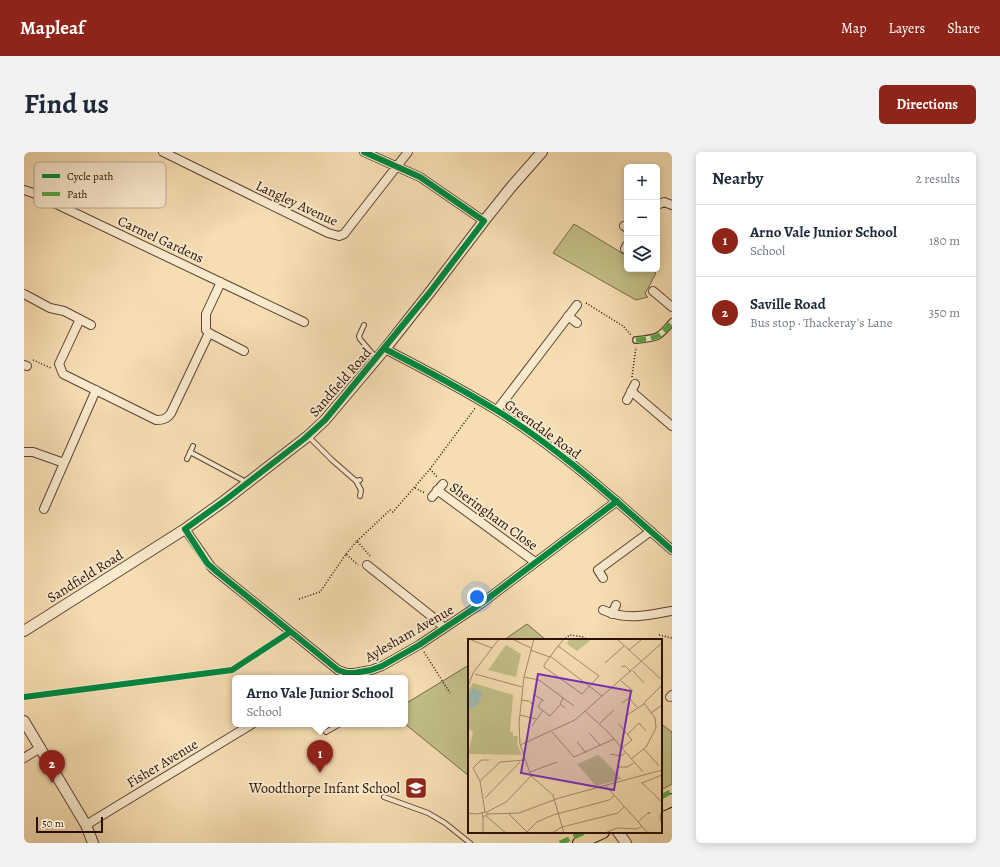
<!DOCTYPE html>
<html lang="en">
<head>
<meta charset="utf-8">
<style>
  body { margin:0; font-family:Alegreya,serif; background:#f2f2f3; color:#1f2937 }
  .controls { position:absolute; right:12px; top:12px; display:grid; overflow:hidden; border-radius:6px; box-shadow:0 2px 10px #0003 }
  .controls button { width:36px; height:36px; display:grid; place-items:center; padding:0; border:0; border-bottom:1px solid #e0e1e3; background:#fff; color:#1f2937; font:20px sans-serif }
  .scale { position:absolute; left:12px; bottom:10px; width:67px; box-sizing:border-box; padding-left:4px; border:2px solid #290f04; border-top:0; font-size:11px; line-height:14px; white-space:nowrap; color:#290f04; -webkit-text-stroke:3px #f9e9cd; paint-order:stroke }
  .you { position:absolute; left:453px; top:445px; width:14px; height:14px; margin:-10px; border:3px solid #fff; border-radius:50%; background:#1a73e8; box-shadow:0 0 0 6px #1a73e833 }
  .badge { display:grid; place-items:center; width:26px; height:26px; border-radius:50%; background:#8f2418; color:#fff; font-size:13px; font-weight:700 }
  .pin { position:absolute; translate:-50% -33px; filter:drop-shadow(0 1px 2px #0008) }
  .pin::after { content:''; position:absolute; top:21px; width:14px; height:12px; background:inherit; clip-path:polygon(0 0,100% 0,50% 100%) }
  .popup { position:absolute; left:208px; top:523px; width:176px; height:52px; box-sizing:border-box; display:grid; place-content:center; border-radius:6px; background:#fff; filter:drop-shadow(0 1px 3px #0005); font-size:13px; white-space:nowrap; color:#747a83 }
  .popup b { font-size:15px; color:#1f2937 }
  .popup::after { content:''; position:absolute; left:50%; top:100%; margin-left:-8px; border:8px solid transparent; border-top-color:#fff }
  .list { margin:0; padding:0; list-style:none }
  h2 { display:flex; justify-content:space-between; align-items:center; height:52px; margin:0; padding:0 16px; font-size:17px }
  h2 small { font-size:13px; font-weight:400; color:#747a83 }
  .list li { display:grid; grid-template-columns:26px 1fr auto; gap:12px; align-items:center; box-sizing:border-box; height:72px; padding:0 16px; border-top:1px solid #e0e1e3 }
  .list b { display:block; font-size:15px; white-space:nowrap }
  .list p { margin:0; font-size:13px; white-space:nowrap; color:#747a83 }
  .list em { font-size:13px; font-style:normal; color:#747a83 }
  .icon { flex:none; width:22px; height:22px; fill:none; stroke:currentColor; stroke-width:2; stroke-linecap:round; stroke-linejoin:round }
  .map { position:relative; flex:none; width:648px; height:691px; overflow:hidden; border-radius:6px }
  header { display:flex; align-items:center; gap:24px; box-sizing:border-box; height:56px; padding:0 20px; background:#8f2418; color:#fff }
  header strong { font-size:19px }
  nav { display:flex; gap:22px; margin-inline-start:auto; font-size:14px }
  .intro { display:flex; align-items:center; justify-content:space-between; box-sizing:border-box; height:96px; padding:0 24px }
  h1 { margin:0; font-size:28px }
  .button { padding:10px 18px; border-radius:6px; background:#8f2418; color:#fff; font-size:14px; font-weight:700 }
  main { display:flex; gap:24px; padding:0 24px }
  aside { flex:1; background:#fff; border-radius:6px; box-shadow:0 2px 10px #0003 }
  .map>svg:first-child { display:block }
</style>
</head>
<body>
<header>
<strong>Mapleaf</strong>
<nav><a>Map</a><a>Layers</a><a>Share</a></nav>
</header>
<div class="intro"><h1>Find us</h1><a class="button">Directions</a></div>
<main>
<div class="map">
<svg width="648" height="691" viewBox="0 0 648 691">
  <rect width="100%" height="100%" fill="#f6ddb2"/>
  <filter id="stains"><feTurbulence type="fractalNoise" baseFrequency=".005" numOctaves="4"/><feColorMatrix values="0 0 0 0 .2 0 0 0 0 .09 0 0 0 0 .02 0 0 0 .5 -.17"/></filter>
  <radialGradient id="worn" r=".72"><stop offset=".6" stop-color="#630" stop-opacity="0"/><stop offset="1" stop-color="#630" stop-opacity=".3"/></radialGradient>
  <path fill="#c2bf88" stroke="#766746" d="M550,72L603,104V117H625L632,121L621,142L624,145L612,148L529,101Z
    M503,472L522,488H480Z
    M445,513V624L381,572V552Z
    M637,572L648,580V632L637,638Z"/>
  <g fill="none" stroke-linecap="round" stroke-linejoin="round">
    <g stroke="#5c4230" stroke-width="6">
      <path id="service" d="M340,173L335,184L336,187L352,206
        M284,284L308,308L332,329L336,328
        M166,300L222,330
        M163,307L169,294
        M332,329L337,338L336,344
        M302,580L316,572
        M360,645L404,661L421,671L446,691"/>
    </g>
    <g stroke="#5c4230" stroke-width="8">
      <path id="pedestrian" d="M612,188C633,186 635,186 648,170"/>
    </g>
    <g stroke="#5c4230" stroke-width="10">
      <path id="minor" d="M139,0L304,81L315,84L320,82L384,0
        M340,0L396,25L460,69
        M0,38L9,41L280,170
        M633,53L640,50L648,53
        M600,74L603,76
        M601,97L603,93
        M197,130L182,162V178L185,181L220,199
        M629,139L648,155
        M0,142L26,156L40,159L67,173
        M544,164L553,171
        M56,167L35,212L39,222L132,268C139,268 143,267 147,261L185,181
        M361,197C398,216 436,236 472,258C536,297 592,349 648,398
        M0,213L3,214
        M607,239L648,274
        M603,248L611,232
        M473,258L553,153
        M0,300H9L40,311
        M413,338L511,410
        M408,345L419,332
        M20,357L72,238
        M161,377L188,416L314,518L323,521H330L347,518L358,514L395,493L458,451L593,349
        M343,413L411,467L420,476
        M579,426L574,418L627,379
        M579,458C604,469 622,463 648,459
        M588,462L592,453
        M646,545L648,543
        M0,606L16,596
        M62,673L228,572"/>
    </g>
    <g stroke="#5c4230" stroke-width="12">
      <path id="tertiary" d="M0,479L161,377L200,349L284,284L301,268L361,197L406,140L460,69L488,34L518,0
        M0,569L62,673L69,691
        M594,680L602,691"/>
    </g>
    <g stroke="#290f04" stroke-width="14">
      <path id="primary" d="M637,653L648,648
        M555,691L579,680"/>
    </g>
    <path stroke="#290f04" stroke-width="1.5" stroke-dasharray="1 2" stroke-linecap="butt" d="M562,151L599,174L607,183
      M9,208L27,216
      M608,225L612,195
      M406,317L414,326
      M391,336L401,341
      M333,389L366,358L369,360L406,317L452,255
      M322,402L333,389L347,405
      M275,447L296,440L322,402L334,413
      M635,483L648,486
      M539,488L546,483L560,485L563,488
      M583,488V487
      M400,500L426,541"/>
    <use href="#service" stroke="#f9e9cd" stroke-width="4"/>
    <use href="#pedestrian" stroke="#f9e9cd" stroke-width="5.5"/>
    <use href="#minor" stroke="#f9e9cd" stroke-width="8"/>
    <use href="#tertiary" stroke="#f9e9cd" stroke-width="10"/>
    <use href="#primary" stroke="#f6ddb2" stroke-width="12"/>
    <path stroke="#53a840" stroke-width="5" stroke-dasharray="10 5" stroke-linecap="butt" d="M612,188C633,186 635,186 648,170
      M637,645L648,639
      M536,691L561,680"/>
    <g stroke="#f9e9cd" stroke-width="8">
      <path id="cycleway" d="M340,0L396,25L460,69L406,140L301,268L280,287L200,349L161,377L183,411L193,420L314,518L323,521H330L347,518L358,514L395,493L458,451L593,349
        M361,197C398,216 436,236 472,258C536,297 592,349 648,398
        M0,545L208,518L266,480"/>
    </g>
    <use href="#cycleway" stroke="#00873e" stroke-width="6"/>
  </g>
  <defs>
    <g id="school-square" transform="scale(1.15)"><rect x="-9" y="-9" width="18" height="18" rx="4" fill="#8f2418" stroke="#f9e9cd"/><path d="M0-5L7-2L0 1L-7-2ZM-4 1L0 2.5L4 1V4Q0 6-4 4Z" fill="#fff"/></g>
  </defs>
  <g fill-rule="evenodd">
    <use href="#school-square" x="392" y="636"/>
  </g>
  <g text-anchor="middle" stroke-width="4" stroke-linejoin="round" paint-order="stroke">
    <g font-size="14" fill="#290f04" stroke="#f9e9cd">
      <text transform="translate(273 51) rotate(25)" y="5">Langley Avenue</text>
      <text transform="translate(137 87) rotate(25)" y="5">Carmel Gardens</text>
      <text transform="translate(316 230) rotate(-49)" y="5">Sandfield Road</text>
      <text transform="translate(519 277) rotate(36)" y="5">Greendale Road</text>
      <text transform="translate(470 364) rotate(36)" y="5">Sheringham Close</text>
      <text transform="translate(61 424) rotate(-32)" y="5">Sandfield Road</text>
      <text transform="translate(385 481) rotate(-30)" y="5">Aylesham Avenue</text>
      <text transform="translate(138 611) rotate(-31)" y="5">Fisher Avenue</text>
    </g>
    <g font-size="14" fill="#290f04" stroke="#f9e9cd" text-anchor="end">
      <text x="376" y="641">Woodthorpe Infant School</text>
    </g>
  </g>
  <g transform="translate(444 487)">
    <rect width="194" height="194" fill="#f6ddb2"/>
    <path d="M101,0H124L109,12L99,5ZM38,6L53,15L48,38L20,31ZM5,44L45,56L42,93H45V97H50L49,105L54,116L0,115L5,93L0,89V52ZM130,116L134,119L154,140L128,147L109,125Z" fill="#c2bf88"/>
    <path d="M5,49L15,54L9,67L3,69L0,68V55Z" fill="#9dbbb1"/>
    <path fill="none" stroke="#a48b6c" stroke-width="1" d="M1,0L24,9M44,0L63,9M149,0L194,41M90,7L131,37L114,55L76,28V26L90,7L96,0M62,11L82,18M161,11L173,1M82,17L134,57M137,24L156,7M153,28L157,27L163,33M165,32L176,44M7,35L54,48M56,38L71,41L106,67M153,42L165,52M0,48L5,34L31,0M65,55L76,62M95,59L92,65L97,69M53,61L61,62L65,66M74,61L70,68L82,77L92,66M154,64L161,59L169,68M117,72L140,93L175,133M183,74L194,66M52,76L68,80M159,76L176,65M132,84L146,71M151,85L164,101L154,109M64,87L75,71M84,93L106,118L146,100M121,94L133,107M160,95L171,84L178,92M109,103L118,114M52,106L107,81L194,4M176,110L191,127M142,115L153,117L157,114M163,120L178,108L188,89L187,79L176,64L194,46M150,128H159L166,124M62,133L89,123M63,137L85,156L96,194M12,142L32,123L57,121M173,143L194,163M174,144L194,136M138,147L180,194M17,159L52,123M194,171L192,178L194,187M17,173L12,142L5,129L13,121H21M19,173L38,163L63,137L52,105L51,84L56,38L66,0M0,174L9,175L18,173L20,175L15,178L14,174M20,175L51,174L91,159L194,131M41,175L59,193M18,177L38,194M170,183L181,173L182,174L180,175M59,193L69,183L85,176L141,161L146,157M15,194V178M84,194L94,188L150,174L156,168M137,194L149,189L169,190L174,187"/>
    <path fill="#7b2cbf" fill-opacity="0.15" stroke="#7b2cbf" stroke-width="2" d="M70,35L163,52L146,151L53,134Z"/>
    <rect width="194" height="194" fill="none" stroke="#290f04" stroke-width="2"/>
  </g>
  <rect x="10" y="10" width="132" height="46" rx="6" fill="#f9e9cd" stroke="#bba891" stroke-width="1"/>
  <rect x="18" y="22" width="18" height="4" fill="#00873e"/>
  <rect x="18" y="40" width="18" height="4" fill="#53a840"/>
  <g font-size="11" fill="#290f04">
    <text x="43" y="28">Cycle path</text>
    <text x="43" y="46">Path</text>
  </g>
  <rect width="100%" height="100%" filter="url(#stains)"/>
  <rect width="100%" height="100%" fill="url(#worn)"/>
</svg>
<div class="controls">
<button>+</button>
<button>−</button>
<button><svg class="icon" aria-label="layers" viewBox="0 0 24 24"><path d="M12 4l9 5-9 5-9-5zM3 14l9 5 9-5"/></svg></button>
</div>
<div class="scale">50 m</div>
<div class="you"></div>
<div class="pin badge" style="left:296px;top:621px">1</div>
<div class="popup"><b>Arno Vale Junior School</b>School</div>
<div class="pin badge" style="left:28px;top:631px">2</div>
</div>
<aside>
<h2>Nearby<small>2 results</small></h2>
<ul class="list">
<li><span class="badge">1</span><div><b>Arno Vale Junior School</b><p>School</p></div><em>180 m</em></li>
<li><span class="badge">2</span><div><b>Saville Road</b><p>Bus stop · Thackeray's Lane</p></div><em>350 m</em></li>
</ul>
</aside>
</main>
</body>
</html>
